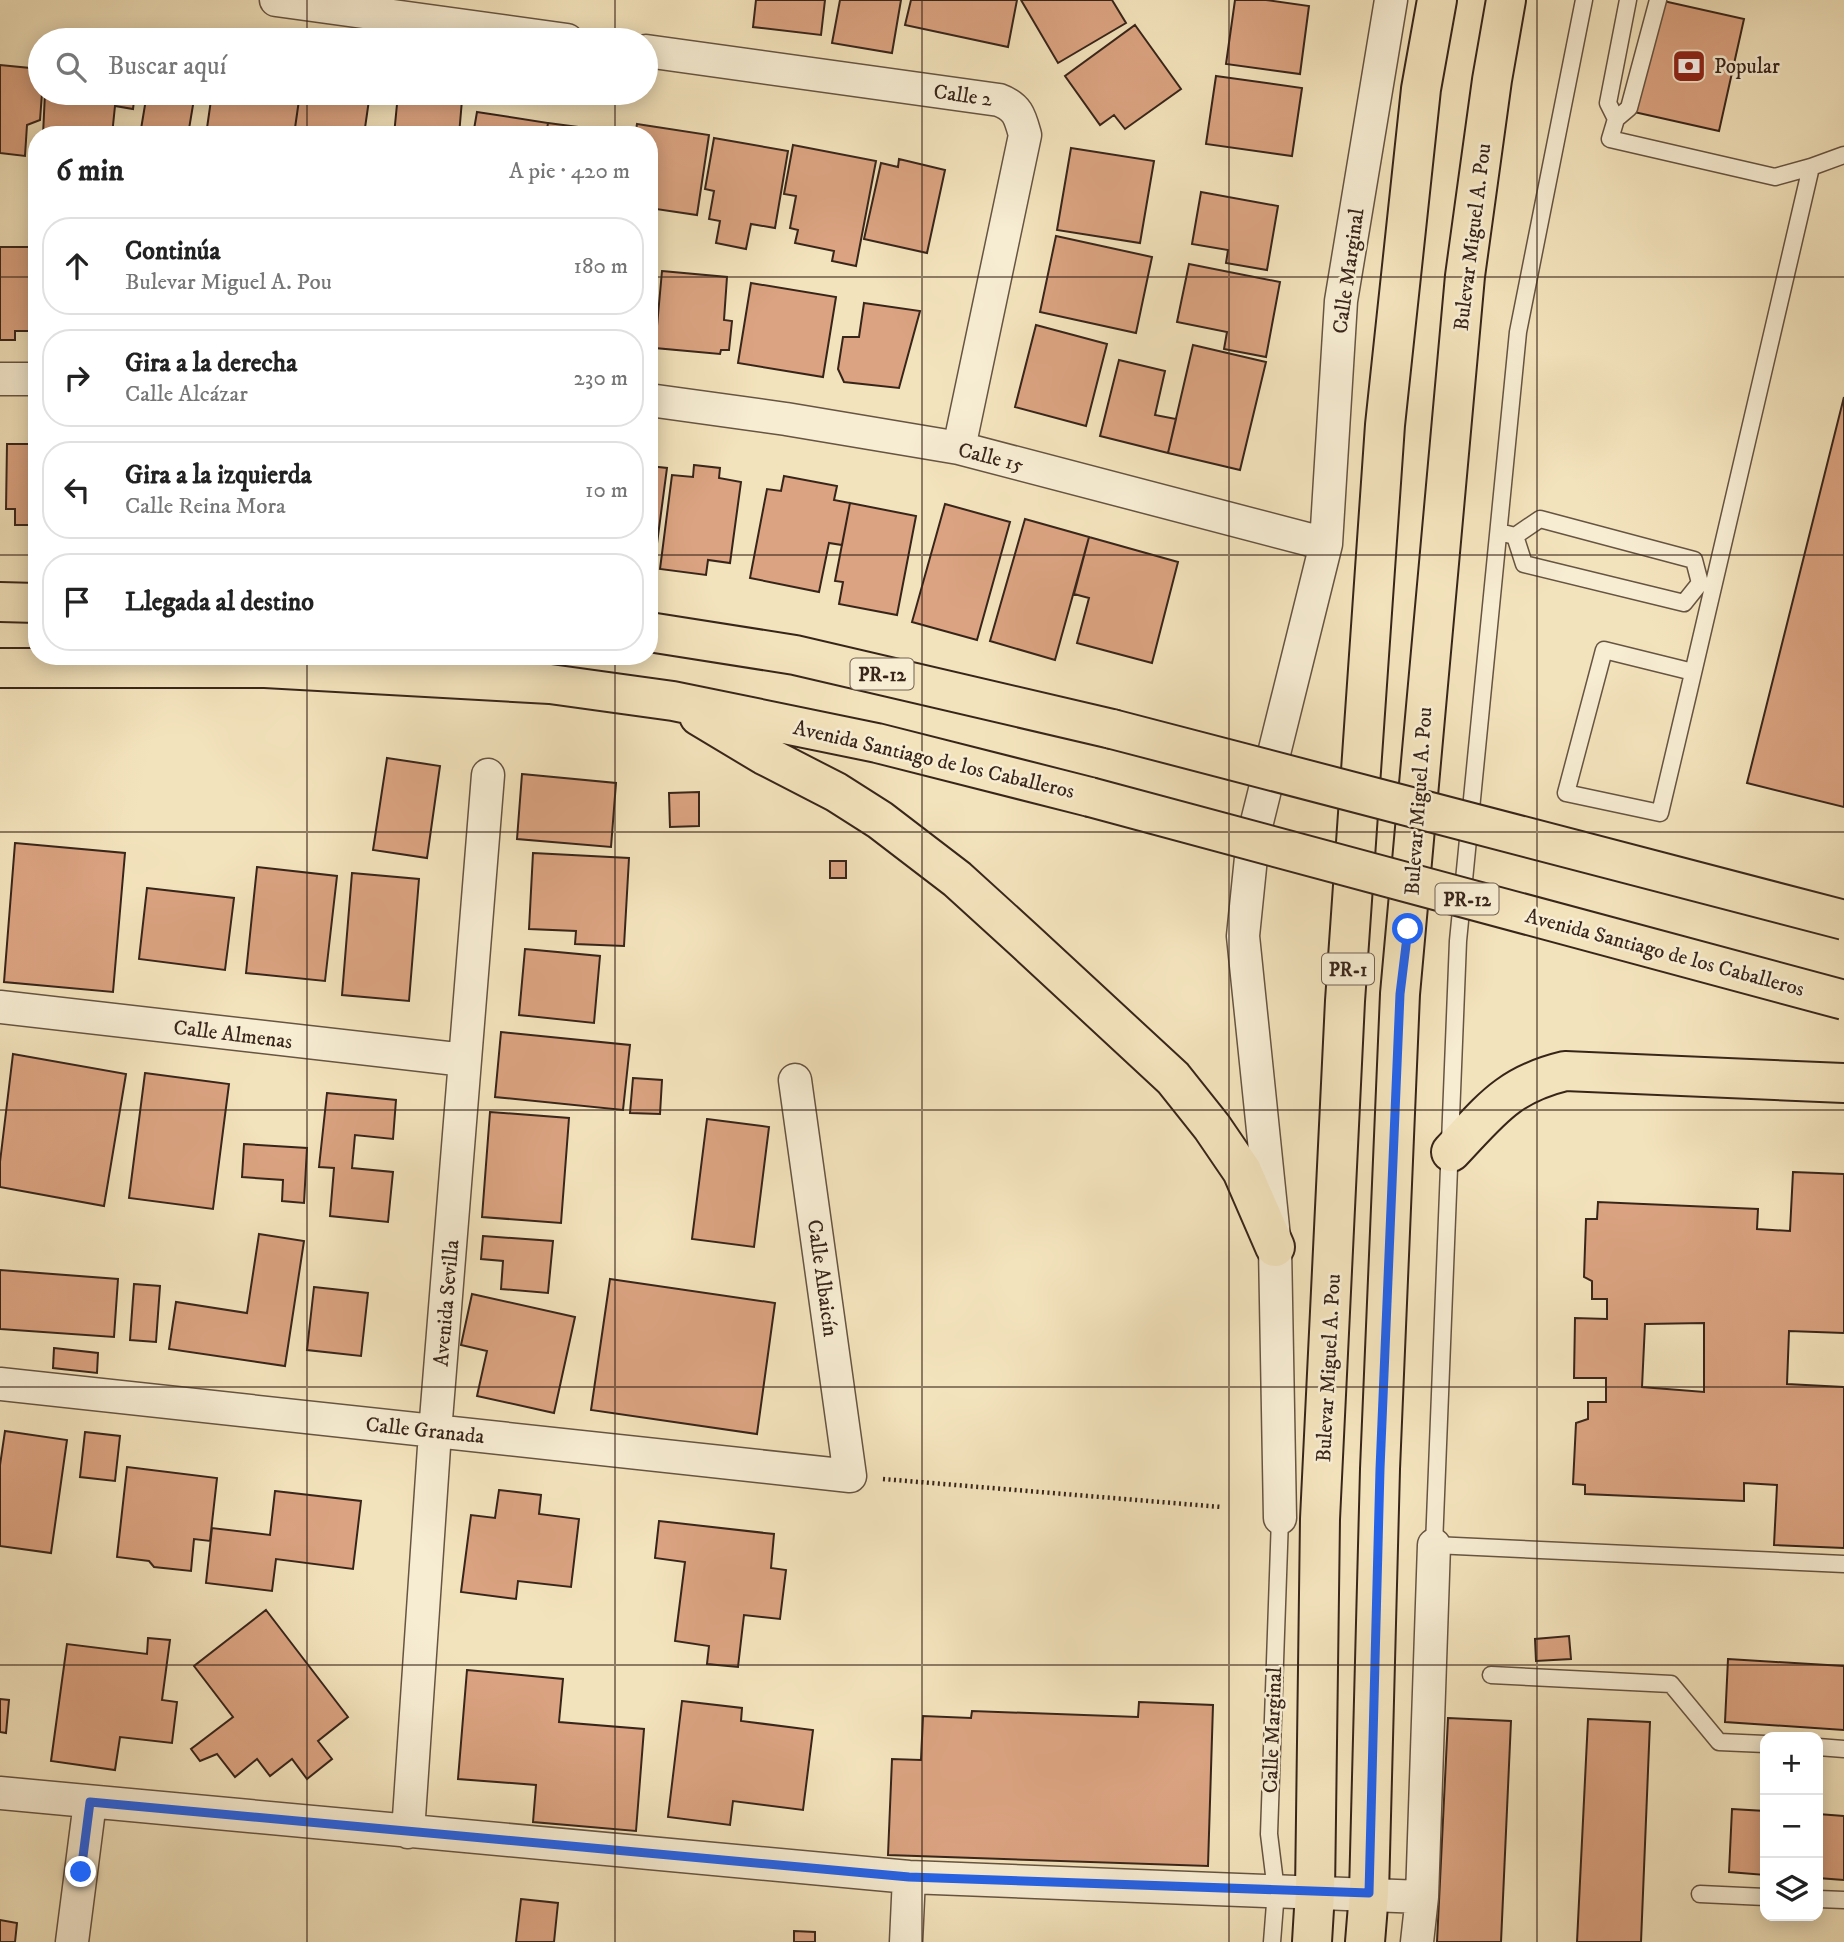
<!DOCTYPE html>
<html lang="es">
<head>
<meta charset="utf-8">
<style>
  body { margin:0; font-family:"IM FELL DW Pica",serif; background:#f2f2f2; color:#222 }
  .controls { position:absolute; right:21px; bottom:21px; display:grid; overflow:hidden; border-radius:14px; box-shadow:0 4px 18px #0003 }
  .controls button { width:63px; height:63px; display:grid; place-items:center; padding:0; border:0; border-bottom:2px solid #e0e0e0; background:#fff; color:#222; font:35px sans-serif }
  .stop { position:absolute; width:21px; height:21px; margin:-16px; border:5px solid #2563eb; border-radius:50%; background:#fff }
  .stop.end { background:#2563eb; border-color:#fff; box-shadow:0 2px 7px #0008 }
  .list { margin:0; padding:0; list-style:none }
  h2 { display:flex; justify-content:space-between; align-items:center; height:91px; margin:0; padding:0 28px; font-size:30px }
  h2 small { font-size:23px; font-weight:400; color:#767676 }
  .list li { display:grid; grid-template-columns:46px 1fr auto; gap:21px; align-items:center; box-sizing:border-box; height:98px; margin:0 14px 14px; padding:0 14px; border:2px solid #e0e0e0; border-radius:28px }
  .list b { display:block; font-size:26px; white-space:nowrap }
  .list p { margin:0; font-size:23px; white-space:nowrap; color:#767676 }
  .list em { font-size:23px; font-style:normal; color:#767676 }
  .icon { flex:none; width:38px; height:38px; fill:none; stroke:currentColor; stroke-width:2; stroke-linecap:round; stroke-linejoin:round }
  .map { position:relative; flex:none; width:1844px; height:1942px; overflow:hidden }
  .search { position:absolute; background:#fff; box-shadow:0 4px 18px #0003; left:28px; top:28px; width:630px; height:77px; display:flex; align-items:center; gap:18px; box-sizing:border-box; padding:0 24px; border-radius:38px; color:#767676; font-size:26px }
  .panel { position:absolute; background:#fff; box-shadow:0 4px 18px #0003; left:28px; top:126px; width:630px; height:539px; border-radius:28px }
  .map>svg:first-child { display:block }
</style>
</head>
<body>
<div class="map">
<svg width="1844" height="1942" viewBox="0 0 1844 1942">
  <rect width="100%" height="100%" fill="#f3e3bc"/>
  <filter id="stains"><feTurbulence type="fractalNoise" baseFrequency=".00286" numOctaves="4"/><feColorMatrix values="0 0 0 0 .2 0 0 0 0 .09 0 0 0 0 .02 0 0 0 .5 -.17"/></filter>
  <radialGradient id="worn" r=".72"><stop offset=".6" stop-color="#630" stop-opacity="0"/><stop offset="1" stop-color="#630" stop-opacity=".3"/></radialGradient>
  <path fill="#dba381" stroke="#38251a" stroke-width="2" fill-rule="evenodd" d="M756,0H825L821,35L753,27Z
    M840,0H901L892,53L832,43Z
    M911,0H1017L1008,47L905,25Z
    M1021,0H1112L1126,23L1058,63Z
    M1235,0H1266L1309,6L1300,74L1226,64Z
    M1659,0L1744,19L1719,131L1634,112Z
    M1135,25L1181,89L1125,129L1114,115L1100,125L1065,76Z
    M0,65L40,69V93H42L40,120L27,125L25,156L0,153Z
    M1216,76L1302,88L1292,156L1206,144Z
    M45,93H135L133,109L115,106L112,135H43Z
    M147,93H195L188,135H140Z
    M212,93H300L294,135H206Z
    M300,93H370L364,135H294Z
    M398,94L462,100L459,135H394Z
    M477,112L548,123L546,135H473Z
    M548,123L623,133V135H546Z
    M637,124L709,135L697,215L649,208V135H635Z
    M714,138L788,151L775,228L751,224L746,249L716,243L720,221L709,219L714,191L705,189Z
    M793,145L876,161L856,266L832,261L834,251L795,243L798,230L790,228L796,196L784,194Z
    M1071,148L1154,161L1140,243L1057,230Z
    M899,159L945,170L927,253L864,239L881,163L898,167Z
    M1201,192L1278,206L1267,270L1226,263L1228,250L1192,244Z
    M1056,236L1152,257L1136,333L1040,312Z
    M0,247H37V331H15V340H0Z
    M1189,264L1280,282L1266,357L1224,349L1227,332L1177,322Z
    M662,271L727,277L724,320L732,321L729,350H721L720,354L655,348Z
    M751,283L836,297L823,377L738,363Z
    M864,303L920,311L899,388L844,382L838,369L843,337H859Z
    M649,322H653L651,351H649Z
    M1036,325L1107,344L1086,426L1015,407Z
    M1193,345L1266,362L1240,470L1168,453Z
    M1119,360L1165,371L1155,415L1176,419L1168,453L1100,436Z
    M1844,397V807L1747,783Z
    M7,444H37V525H15V509H6Z
    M694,465L720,468L719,478L741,482L730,563L708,560L706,575L660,569L672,475L693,477Z
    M649,466L667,468L656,551L649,550Z
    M784,476L837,486L834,500L850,503L842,545L829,543L819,592L750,578L767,489L781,491Z
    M850,503L916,516L897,615L839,604L843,582L835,581Z
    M945,504L1010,522L977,640L912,622Z
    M1025,519L1089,537L1055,660L990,641Z
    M1089,537L1178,562L1152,663L1077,643L1089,598L1074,594Z
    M387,758L440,766L427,858L373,850Z
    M522,774L616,783L611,847L517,839Z
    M699,792V826L670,827L669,793Z
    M15,843L125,853L113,992L4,982Z
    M533,853L629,858L624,946L575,944L576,931L529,929Z
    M830,861H846V878H830Z
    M257,867L337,876L325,981L246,973Z
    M352,873L419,879L409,1001L342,995Z
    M147,888L234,898L225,970L139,959Z
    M525,949L600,956L594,1023L519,1015Z
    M501,1032L630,1045L623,1110L495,1097Z
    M13,1054L126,1074L104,1206L0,1187V1162Z
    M145,1073L229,1084L213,1209L129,1198Z
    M633,1078L662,1080L660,1114L630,1113Z
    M327,1093L396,1100L393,1139L355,1135L352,1168L393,1172L388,1222L330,1216L334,1168L319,1167Z
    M490,1112L569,1118L561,1223L482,1217Z
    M707,1119L769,1127L754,1247L692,1239Z
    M244,1144L307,1148L304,1203L282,1201L283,1180L242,1177Z
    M1793,1172L1844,1174V1333L1789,1331L1787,1384L1844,1387V1548L1774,1545L1777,1485L1744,1483V1501L1585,1494V1485L1573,1484L1576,1423L1588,1419V1402H1606V1378H1574L1575,1318L1607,1319V1299H1592V1281L1584,1277L1586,1219H1597L1598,1202L1758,1209L1757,1229L1790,1231ZM1704,1323V1392L1642,1387L1645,1324Z
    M259,1234L304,1241L285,1366L169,1349L176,1302L247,1313Z
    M483,1236L553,1241L548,1293L501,1289L503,1261L481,1259Z
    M0,1270L118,1279L114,1337L0,1329Z
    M610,1279L775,1303L757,1434L591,1410Z
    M134,1284L160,1286L156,1342L130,1340Z
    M314,1287L368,1293L361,1356L307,1350Z
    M472,1294L575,1317L554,1413L477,1396L487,1351L461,1345Z
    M54,1348L98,1353L97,1373L53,1368Z
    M5,1431L67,1440L51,1553L0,1546V1465Z
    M85,1432L120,1436L115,1481L80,1477Z
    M127,1467L217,1478L210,1541L194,1539L191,1571L154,1567L149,1561L117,1557Z
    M499,1490L541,1495L539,1514L579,1519L571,1587L518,1581L516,1599L461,1592L471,1515L495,1518Z
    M275,1491L361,1501L353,1569L276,1559L272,1591L206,1583L212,1528L270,1535Z
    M659,1521L774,1534L771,1568L786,1570L780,1619L744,1615L738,1667L707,1664L709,1646L675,1641L685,1562L655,1558Z
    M266,1610L348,1717L318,1741L332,1759L307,1779L292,1759L270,1776L257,1759L235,1777L217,1754L200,1761L191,1749L233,1717L194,1666Z
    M1569,1636L1571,1659L1536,1661L1535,1639Z
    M148,1638L170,1640L162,1700L177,1702L172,1743L120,1737L115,1770L51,1761L67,1644L147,1654Z
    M1728,1659L1844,1666V1730L1725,1722Z
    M467,1670L563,1679L559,1722L644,1729L636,1831L533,1822L536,1785L458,1779Z
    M0,1699L9,1700L6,1733L0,1732Z
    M682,1701L742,1708L741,1721L813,1730L803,1810L733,1801L730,1825L668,1817Z
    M1139,1702L1213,1705L1208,1866L888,1855L892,1759L921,1760L923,1716L971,1718L972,1711L1138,1717Z
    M1448,1718L1511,1721L1501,1942H1437Z
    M1588,1719L1650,1722L1641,1942H1577Z
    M1732,1809L1765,1811V1875L1729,1872Z
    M1818,1814L1844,1816V1880L1818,1878Z
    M521,1899L558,1903L554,1942H516Z
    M0,1920L17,1923L15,1942H0Z
    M794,1931L815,1932V1942H794Z"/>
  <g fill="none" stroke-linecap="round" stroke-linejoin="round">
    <g stroke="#675442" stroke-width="19">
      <path id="lane" d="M1584,0L1518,332L1458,941L1434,1545L1844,1564
        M1658,0L1629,108L1616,119L1610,139L1775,177L1811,167
        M1616,119L1608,103L1628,0
        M1499,532L1515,536L1540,519L1694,560L1700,583
        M1515,536L1524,564L1684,603L1700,583
        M1693,672L1604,650L1566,793L1660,813C1711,598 1761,383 1811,167L1844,155
        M1491,1675L1671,1684L1719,1742L1765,1744
        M1818,1747L1844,1749
        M1700,1894L1765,1897
        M1818,1899L1844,1900
        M1272,1942L1276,1891L1269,1834L1280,1518"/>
    </g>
    <g stroke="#675442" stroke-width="35">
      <path id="street" d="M276,0L567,40
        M646,51L999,100C1018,107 1020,117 1025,135L959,448
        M0,379H37
        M649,400L786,419L959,448L1326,544
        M0,1007L465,1060
        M0,1384L850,1476L795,1080
        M1280,1518L1275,1247L1243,936L1253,838L1326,544L1341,301L1391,0
        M0,1793L909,1877L1422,1897
        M408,1832L435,1432L488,775
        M72,1942L90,1802
        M906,1942L909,1877
        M1417,1942L1422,1897L1434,1545"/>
    </g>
    <g stroke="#38251a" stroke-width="42">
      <path id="primary" d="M1312,1942L1315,1892L1320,1519L1345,1001L1385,425L1421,89L1437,0
        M1365,1942L1369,1893L1380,1469L1400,994L1465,276L1492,80L1506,0"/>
    </g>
    <g stroke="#38251a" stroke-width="42">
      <path id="highway" d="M0,602L37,603
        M649,632L795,655L1112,729
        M0,668H265L550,684L673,701L877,743L1090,797
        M699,716L764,755L836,792L880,820L957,879L1024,940L1173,1078L1212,1127L1242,1171L1275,1247
        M1451,1152C1490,1111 1507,1085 1565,1071L1844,1083"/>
    </g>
    <path stroke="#38251a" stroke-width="4.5" stroke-dasharray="2 3.5" stroke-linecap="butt" d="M883,1479L1221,1507"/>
    <use href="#lane" stroke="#f7edd3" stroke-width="16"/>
    <use href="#street" stroke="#f7edd3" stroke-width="32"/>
    <use href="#primary" stroke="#f3e3bc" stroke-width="38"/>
    <use href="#highway" stroke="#f3e3bc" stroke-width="38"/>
    <g stroke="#38251a" stroke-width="42" stroke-linecap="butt">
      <path id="highway-bridge" d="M1112,729L1844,920
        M1090,797L1844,1000"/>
    </g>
    <use href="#highway-bridge" stroke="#f3e3bc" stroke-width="38"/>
  </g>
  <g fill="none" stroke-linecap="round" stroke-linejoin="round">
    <path stroke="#2563eb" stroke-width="9" d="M81,1872L90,1802L909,1877L1369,1893L1380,1469L1400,994L1408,929"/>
  </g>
  <path fill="none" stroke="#38251a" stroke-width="2" stroke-opacity="0.55" d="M307,0V40M615,0V40M922,0V1942M1229,0V1942M1537,0V1942M307,93V135M615,93V135M0,277H37M649,277H1844M0,555H37M649,555H1844M307,656V1942M615,656V1942M0,832H1844M0,1110H1844M0,1387H1844M0,1665H1844"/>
  <defs>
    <g id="bank-square" transform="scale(1.75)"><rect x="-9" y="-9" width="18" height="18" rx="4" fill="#8f2418" stroke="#f7edd3"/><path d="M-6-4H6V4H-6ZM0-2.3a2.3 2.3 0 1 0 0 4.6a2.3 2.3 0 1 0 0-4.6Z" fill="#fff"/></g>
  </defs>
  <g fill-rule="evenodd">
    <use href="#bank-square" x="1689" y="66"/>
  </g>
  <g text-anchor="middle" stroke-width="5" stroke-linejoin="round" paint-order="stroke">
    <g fill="#f7edd3" stroke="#716152" stroke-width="2">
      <rect x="850.5" y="658.5" width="63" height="31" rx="5"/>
      <rect x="1435.5" y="883.5" width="63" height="31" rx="5"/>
      <rect x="1322" y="953.5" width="52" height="31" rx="5"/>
    </g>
    <g font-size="19" font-weight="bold" fill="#38251a">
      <text x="882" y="681">PR-12</text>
      <text x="1467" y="906">PR-12</text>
      <text x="1348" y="976">PR-1</text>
    </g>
    <g font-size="21" fill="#38251a" stroke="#f7edd3" text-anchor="start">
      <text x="1714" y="73">Popular</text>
    </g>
    <g font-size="21" fill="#38251a" stroke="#f7edd3">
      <text transform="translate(963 95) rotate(8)" y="7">Calle 2</text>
      <text transform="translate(1472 237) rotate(-83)" y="7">Bulevar Miguel A. Pou</text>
      <text transform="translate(1348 271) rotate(-82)" y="7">Calle Marginal</text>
      <text transform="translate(991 457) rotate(14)" y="7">Calle 15</text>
      <text transform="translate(934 759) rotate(13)" y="7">Avenida Santiago de los Caballeros</text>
      <text transform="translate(1418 801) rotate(-86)" y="7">Bulevar Miguel A. Pou</text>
      <text transform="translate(1665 952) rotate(15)" y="7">Avenida Santiago de los Caballeros</text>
      <text transform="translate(233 1034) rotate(7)" y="7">Calle Almenas</text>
      <text transform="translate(823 1278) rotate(82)" y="7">Calle Albaicín</text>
      <text transform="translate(446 1303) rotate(-85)" y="7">Avenida Sevilla</text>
      <text transform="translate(1328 1368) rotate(-87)" y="7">Bulevar Miguel A. Pou</text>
      <text transform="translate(425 1430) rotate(6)" y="7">Calle Granada</text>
      <text transform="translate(1272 1730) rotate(-88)" y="7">Calle Marginal</text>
    </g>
  </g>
  <rect width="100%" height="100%" filter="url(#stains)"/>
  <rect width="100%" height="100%" fill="url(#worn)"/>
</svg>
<div class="controls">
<button>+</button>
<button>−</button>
<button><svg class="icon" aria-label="layers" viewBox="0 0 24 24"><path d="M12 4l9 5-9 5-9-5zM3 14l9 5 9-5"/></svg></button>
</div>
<div class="stop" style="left:1408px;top:929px"></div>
<div class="stop end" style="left:81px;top:1872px"></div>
<div class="search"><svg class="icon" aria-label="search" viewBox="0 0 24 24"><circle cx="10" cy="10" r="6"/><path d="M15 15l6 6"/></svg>Buscar aquí</div>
<section class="panel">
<h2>6 min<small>A pie · 420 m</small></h2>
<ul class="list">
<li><svg class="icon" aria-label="ahead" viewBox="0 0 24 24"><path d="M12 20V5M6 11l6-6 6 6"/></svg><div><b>Continúa</b><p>Bulevar Miguel A. Pou</p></div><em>180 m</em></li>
<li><svg class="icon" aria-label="right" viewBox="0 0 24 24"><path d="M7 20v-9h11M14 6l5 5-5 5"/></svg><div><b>Gira a la derecha</b><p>Calle Alcázar</p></div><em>230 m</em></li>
<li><svg class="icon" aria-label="left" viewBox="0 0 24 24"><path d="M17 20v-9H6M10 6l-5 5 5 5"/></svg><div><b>Gira a la izquierda</b><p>Calle Reina Mora</p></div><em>10 m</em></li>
<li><svg class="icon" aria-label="arrive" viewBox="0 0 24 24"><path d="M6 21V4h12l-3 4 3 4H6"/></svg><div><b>Llegada al destino</b></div></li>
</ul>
</section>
</div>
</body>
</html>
